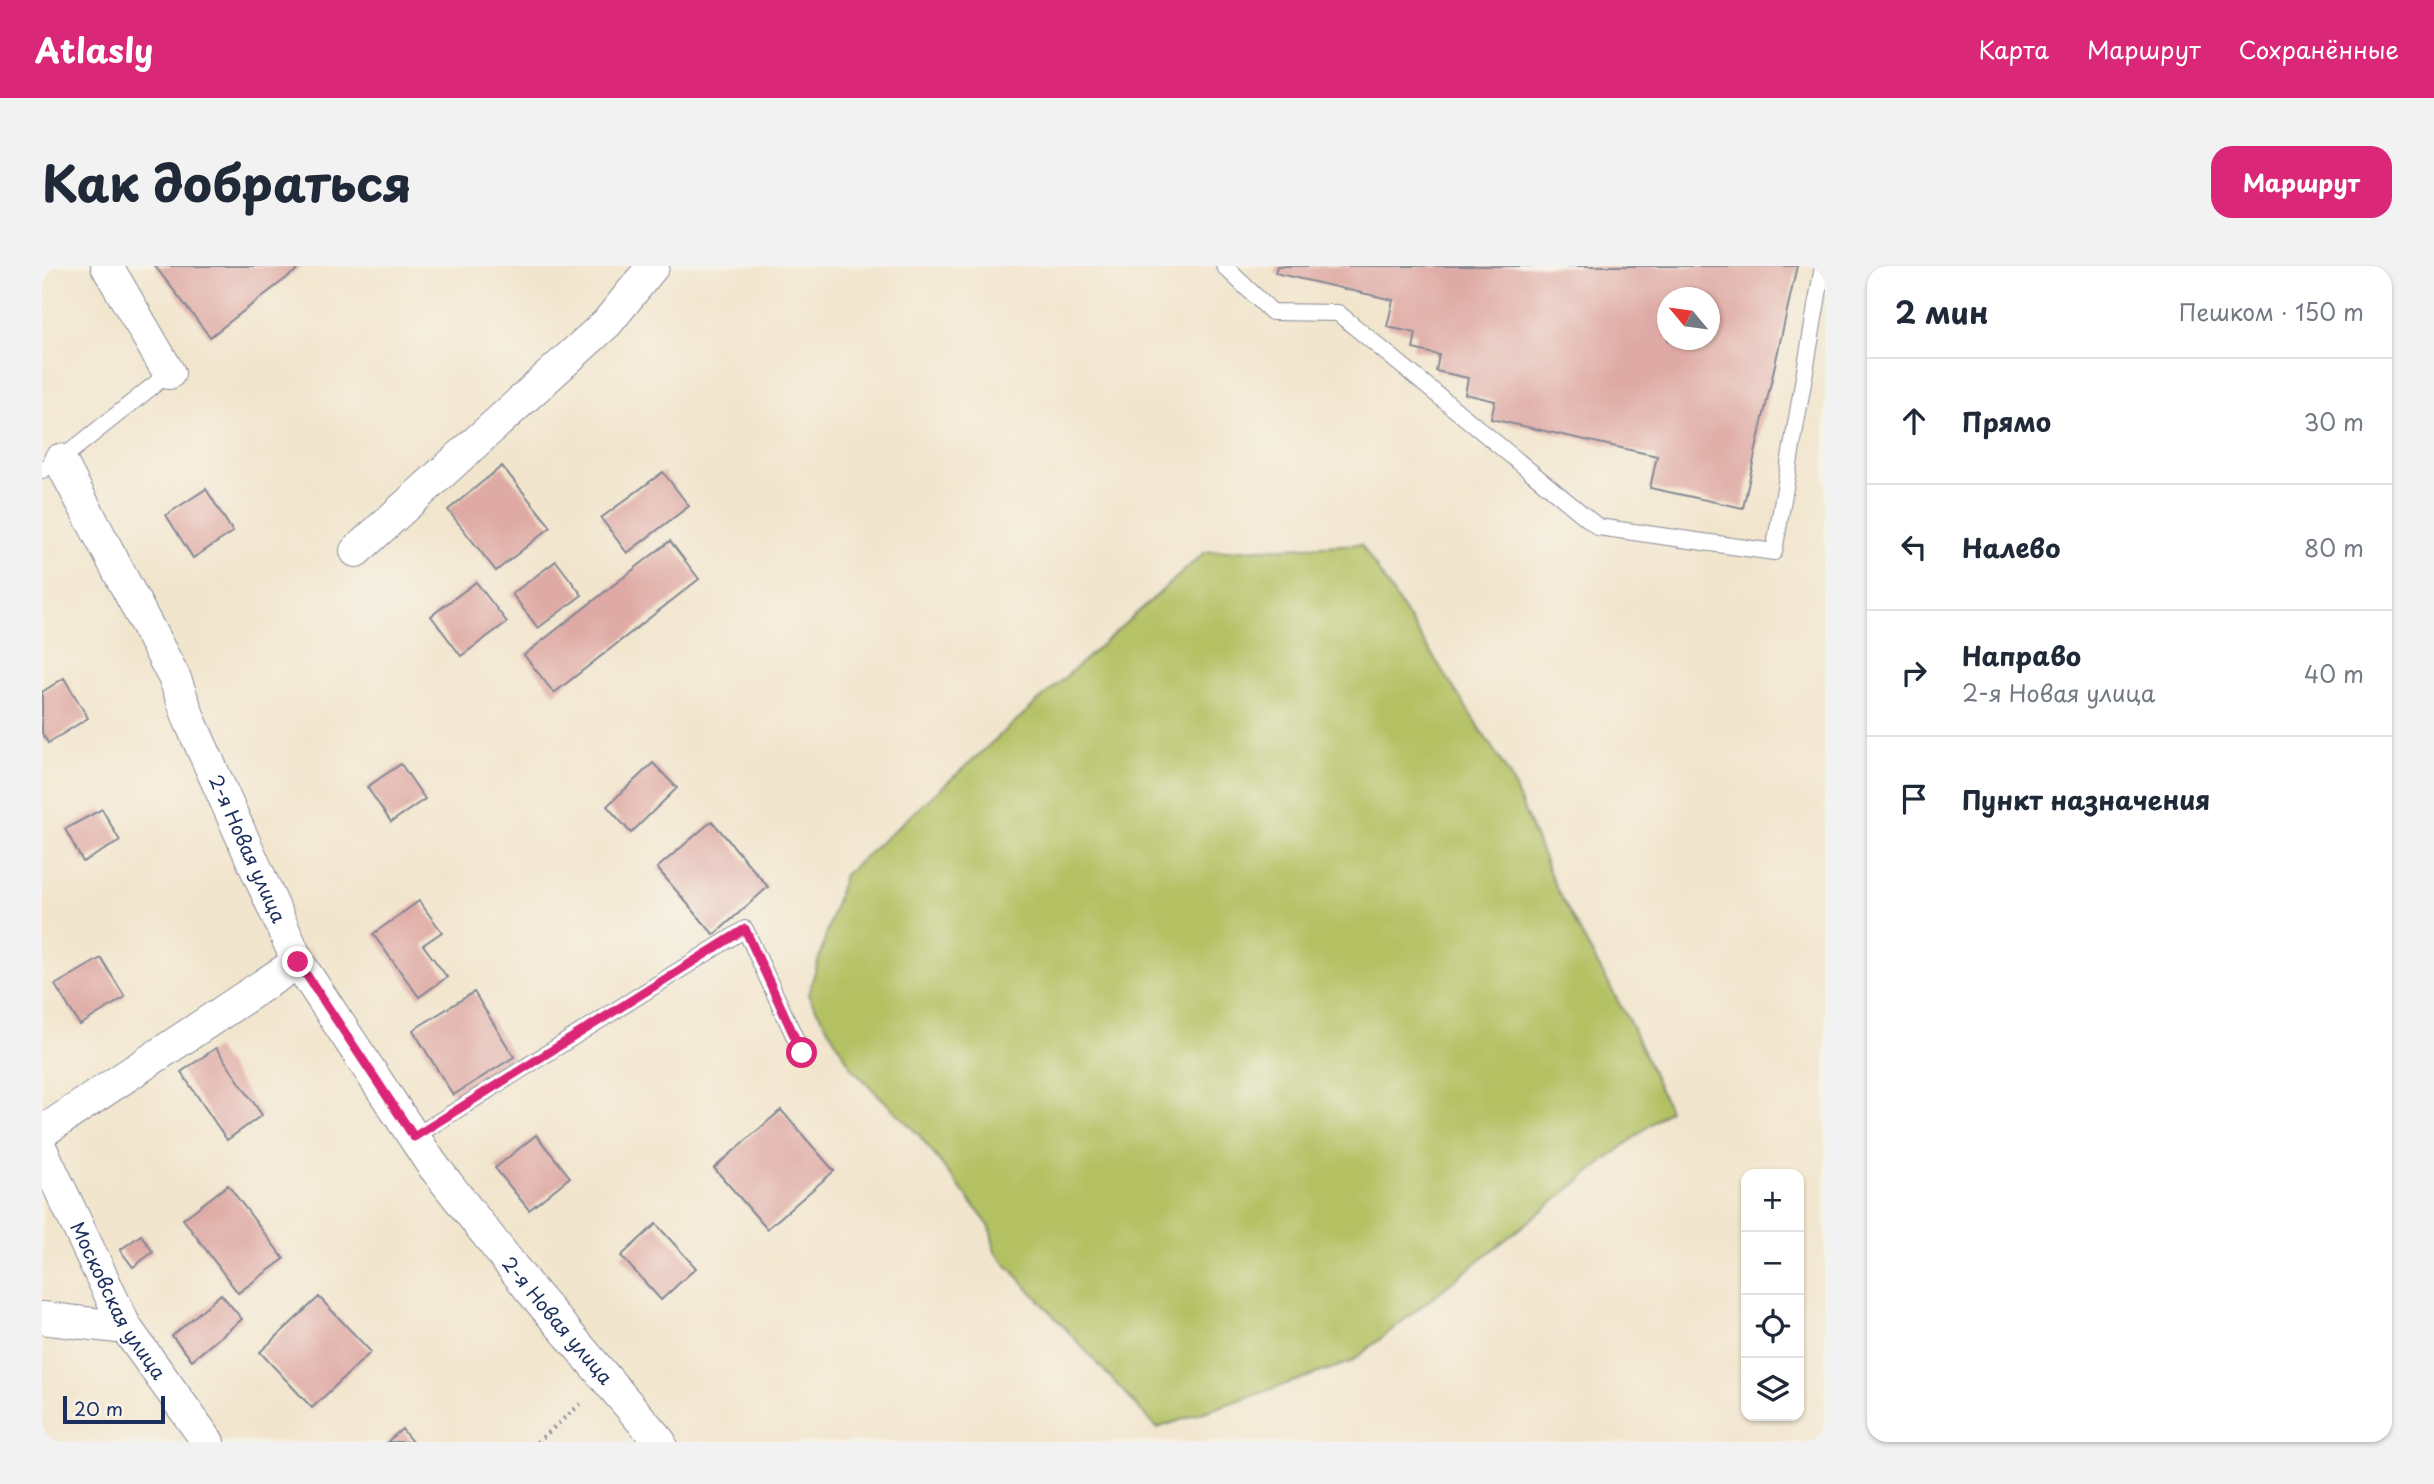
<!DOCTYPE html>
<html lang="ru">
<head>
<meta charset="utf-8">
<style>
  body { margin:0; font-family:"Playpen Sans",sans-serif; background:#f2f2f3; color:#1f2937 }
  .controls { position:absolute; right:21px; bottom:21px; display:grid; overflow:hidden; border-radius:14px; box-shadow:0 2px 5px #0004 }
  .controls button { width:63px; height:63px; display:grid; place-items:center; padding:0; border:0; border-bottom:2px solid #e0e1e3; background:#fff; color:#1f2937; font:35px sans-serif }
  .compass { position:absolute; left:1615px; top:21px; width:63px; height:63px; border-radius:50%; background:#fff; box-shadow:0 2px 5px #0004; rotate:299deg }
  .scale { position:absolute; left:21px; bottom:18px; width:102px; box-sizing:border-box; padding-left:7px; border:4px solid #1b2f5e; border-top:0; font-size:19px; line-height:24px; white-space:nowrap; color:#1b2f5e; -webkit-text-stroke:5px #f7f3e8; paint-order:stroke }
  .stop { position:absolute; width:21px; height:21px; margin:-16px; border:5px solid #db2777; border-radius:50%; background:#fff }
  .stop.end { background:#db2777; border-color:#fff; box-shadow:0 2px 7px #0008 }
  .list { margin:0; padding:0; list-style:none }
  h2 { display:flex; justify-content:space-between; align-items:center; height:91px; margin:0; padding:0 28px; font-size:30px }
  h2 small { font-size:23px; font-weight:400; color:#747a83 }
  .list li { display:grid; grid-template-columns:46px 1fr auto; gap:21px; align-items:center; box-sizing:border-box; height:126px; padding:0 28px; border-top:2px solid #e0e1e3 }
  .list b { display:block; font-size:26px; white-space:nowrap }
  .list p { margin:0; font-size:23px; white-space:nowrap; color:#747a83 }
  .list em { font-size:23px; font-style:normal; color:#747a83 }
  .icon { flex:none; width:38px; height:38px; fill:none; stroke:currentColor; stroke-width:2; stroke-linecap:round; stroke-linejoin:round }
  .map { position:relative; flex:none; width:1783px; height:1176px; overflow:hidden; border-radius:21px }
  header { display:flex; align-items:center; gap:42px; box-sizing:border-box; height:98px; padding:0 35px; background:#db2777; color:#fff }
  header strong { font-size:33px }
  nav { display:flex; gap:38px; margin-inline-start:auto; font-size:24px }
  .intro { display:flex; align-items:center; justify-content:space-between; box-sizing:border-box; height:168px; padding:0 42px }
  h1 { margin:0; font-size:49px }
  .button { padding:18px 32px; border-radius:21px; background:#db2777; color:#fff; font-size:24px; font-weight:700 }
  main { display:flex; gap:42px; padding:0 42px }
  aside { flex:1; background:#fff; border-radius:21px; box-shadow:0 2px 5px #0004 }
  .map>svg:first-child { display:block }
</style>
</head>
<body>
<header>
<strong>Atlasly</strong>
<nav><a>Карта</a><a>Маршрут</a><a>Сохранённые</a></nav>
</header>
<div class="intro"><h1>Как добраться</h1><a class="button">Маршрут</a></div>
<main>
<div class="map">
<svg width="1783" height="1176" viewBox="0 0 1783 1176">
  <rect width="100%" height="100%" fill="#f7f3e8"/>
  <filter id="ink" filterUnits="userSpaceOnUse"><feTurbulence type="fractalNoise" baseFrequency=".0143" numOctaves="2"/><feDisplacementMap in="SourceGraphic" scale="14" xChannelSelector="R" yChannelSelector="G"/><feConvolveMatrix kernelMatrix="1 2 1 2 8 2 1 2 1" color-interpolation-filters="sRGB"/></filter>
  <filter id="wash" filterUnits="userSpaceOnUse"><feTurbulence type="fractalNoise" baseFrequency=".00686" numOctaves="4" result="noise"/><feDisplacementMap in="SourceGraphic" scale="28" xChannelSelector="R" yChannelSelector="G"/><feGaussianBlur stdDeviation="1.57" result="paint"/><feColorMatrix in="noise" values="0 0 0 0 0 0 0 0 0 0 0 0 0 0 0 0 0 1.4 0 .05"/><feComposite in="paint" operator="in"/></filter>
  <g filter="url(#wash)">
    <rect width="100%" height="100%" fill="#f2e5cd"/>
    <path fill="#b4c163" stroke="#687860" stroke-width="2" d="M1319,278L1467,508L1513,620L1589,759L1627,844L1309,1096L1115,1162L953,986L948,961L877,869L811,804L766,729L802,609L1163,286Z"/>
    <g id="blocks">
      <path fill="#dfaaa5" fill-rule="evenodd" d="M113,0H260L168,71Z
        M1235,0H1755L1701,242L1608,222L1615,190L1449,153L1453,135L1423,128L1426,112L1394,105L1397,89L1371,83L1374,67L1345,61L1351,34L1233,7ZM1626,32H1668V74H1626Z
        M460,200L509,261L454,305L406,244Z
        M621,206L647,240L585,287L559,252Z
        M164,223L191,266L151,292L124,249Z
        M628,275L657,313L512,427L482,389Z
        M514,295L540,329L496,362L470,328Z
        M434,316L465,356L419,390L389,350Z
        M22,412L46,452L6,477L0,467V426Z
        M611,497L635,522L589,567L565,540Z
        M359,498L383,533L349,556L325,521Z
        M60,543L78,575L41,596L23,563Z
        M670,555L726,621L672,669L615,602Z
        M377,635L400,666L381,679L405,711L377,731L331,668Z
        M59,692L83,731L38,759L13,719Z
        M432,726L472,791L411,829L371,764Z
        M174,782L220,849L185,874L139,806Z
        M739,844L792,905L725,963L672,902Z
        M494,869L528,911L487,944L453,902Z
        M186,919L242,993L196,1027L141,953Z
        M614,958L654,1002L619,1034L579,990Z
        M99,969L111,986L91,1001L78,984Z
        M179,1028L200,1053L150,1094L130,1070Z
        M277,1031L329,1086L270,1142L218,1086Z
        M360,1163L370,1176H345Z"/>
    </g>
  </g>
  <g filter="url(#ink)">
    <use href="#blocks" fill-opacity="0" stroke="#868a96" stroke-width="2"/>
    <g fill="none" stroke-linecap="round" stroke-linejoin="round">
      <g stroke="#868a96" stroke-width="18">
        <path id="service" d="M1182,0L1230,46L1296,47L1556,261L1732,286L1781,0
          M0,204L18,194L127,107
          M372,871L703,663L760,787"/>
      </g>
      <g stroke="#868a96" stroke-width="34">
        <g id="minor">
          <path d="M65,0L127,107"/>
          <path id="s1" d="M18,194L133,413L148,455L256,696L389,897L487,1022L618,1176"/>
          <path d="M314,285L565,57L611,0"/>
          <path d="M0,866L256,696"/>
          <path id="s2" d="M0,885L84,1062L166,1176"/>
          <path d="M0,1052L84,1062"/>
        </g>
      </g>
      <path stroke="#868a96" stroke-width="4.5" stroke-dasharray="2 5" stroke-linecap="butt" d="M495,1176L542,1135"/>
      <use href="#service" stroke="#fff" stroke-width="16"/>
      <use href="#minor" stroke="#fff" stroke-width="32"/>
    </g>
  </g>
  <g fill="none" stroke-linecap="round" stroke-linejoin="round" filter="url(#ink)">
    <path stroke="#db2777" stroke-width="9" d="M256,696L372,871L703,663L760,787"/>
  </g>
  <g text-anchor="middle" stroke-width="5" stroke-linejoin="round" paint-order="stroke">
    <g font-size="19" fill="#1b2f5e" stroke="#f7f3e8">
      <text dy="7" stroke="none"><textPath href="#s1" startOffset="432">2-я Новая улица</textPath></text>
      <text dy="7" stroke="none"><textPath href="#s2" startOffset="168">Московская улица</textPath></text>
      <text dy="7" stroke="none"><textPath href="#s1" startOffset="999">2-я Новая улица</textPath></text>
    </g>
  </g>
</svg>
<div class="controls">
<button>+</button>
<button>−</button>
<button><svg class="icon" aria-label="locate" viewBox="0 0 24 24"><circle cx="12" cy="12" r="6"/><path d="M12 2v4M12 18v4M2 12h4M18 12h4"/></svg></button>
<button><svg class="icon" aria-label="layers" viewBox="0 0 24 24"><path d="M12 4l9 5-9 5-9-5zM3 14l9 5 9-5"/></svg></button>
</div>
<svg class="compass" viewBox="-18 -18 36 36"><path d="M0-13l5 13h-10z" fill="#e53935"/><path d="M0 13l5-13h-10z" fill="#747a83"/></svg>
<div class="scale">20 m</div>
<div class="stop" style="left:760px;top:787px"></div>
<div class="stop end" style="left:256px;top:696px"></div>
</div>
<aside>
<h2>2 мин<small>Пешком · 150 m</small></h2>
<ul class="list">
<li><svg class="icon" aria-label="ahead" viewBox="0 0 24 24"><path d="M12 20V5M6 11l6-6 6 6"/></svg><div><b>Прямо</b></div><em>30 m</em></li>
<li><svg class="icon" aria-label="left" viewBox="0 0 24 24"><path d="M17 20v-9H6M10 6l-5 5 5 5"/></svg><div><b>Налево</b></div><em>80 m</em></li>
<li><svg class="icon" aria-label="right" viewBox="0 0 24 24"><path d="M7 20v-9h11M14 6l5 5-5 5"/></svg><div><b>Направо</b><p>2-я Новая улица</p></div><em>40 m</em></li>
<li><svg class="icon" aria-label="arrive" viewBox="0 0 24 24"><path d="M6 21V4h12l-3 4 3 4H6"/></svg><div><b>Пункт назначения</b></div></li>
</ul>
</aside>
</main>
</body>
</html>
